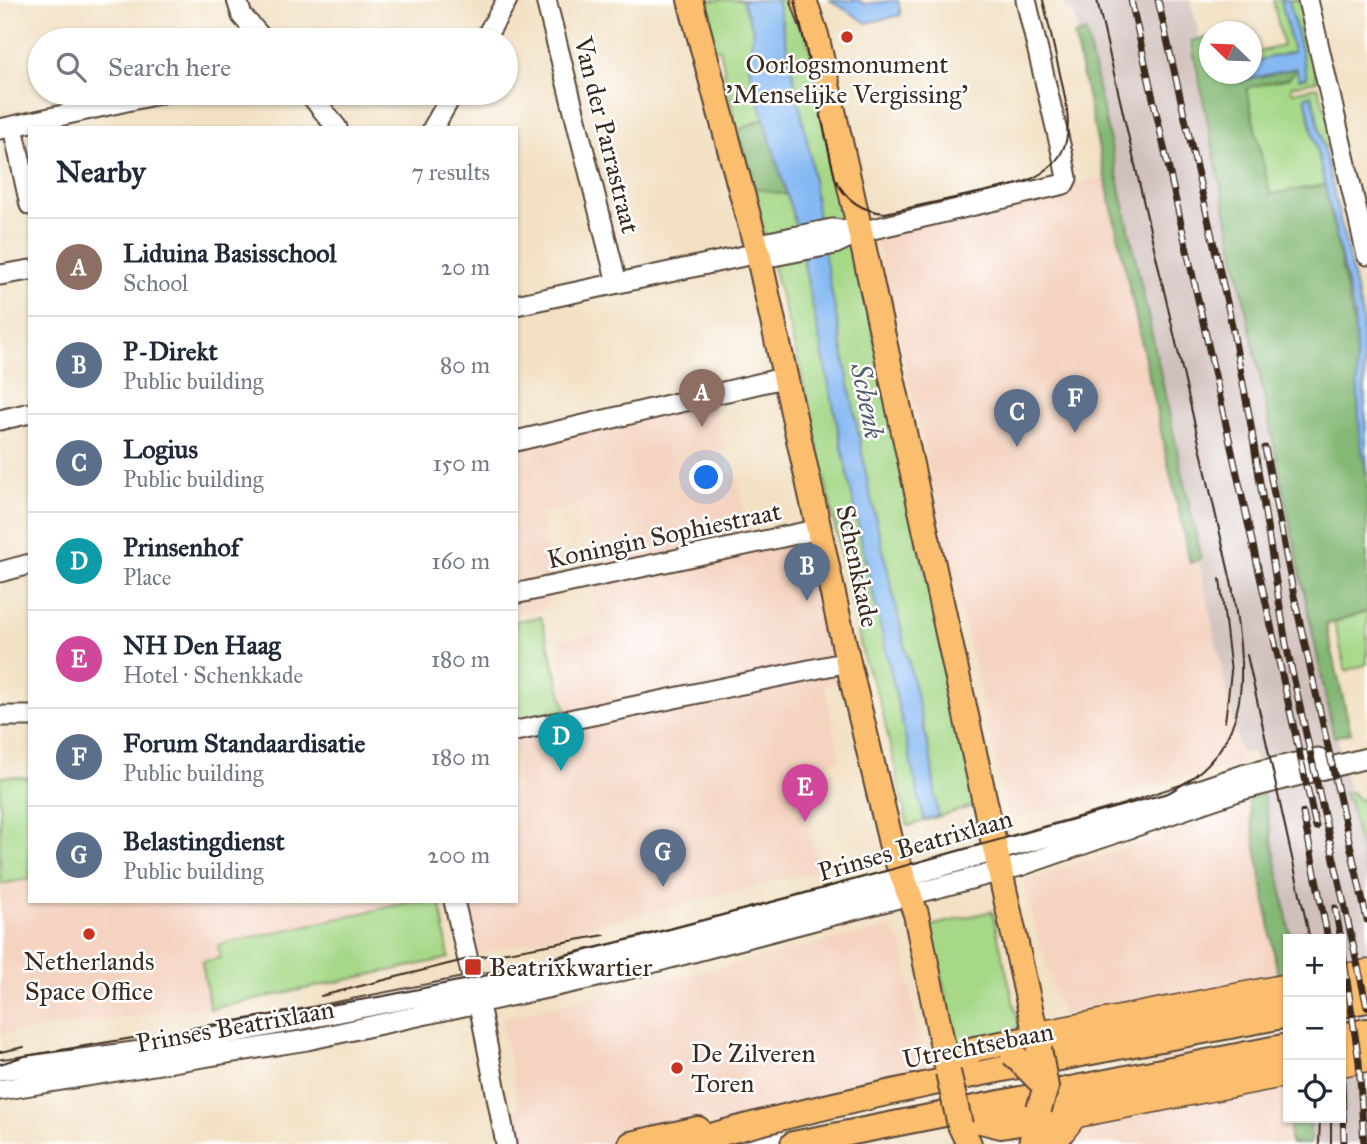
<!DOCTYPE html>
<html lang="en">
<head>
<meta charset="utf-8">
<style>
  body { margin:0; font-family:"IM FELL Great Primer",serif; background:#f2f2f3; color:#1f2937 }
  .controls { position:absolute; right:21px; bottom:21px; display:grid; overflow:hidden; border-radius:0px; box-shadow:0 2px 5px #0004 }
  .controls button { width:63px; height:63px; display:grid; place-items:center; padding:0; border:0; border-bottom:2px solid #e0e1e3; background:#fff; color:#1f2937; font:35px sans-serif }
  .compass { position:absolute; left:1199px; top:21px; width:63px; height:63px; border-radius:50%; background:#fff; box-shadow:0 2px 5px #0004; rotate:293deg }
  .you { position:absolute; left:707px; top:478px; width:24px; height:24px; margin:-18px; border:5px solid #fff; border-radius:50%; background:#1a73e8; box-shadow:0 0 0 10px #1a73e833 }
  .badge { display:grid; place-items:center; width:46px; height:46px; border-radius:50%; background:#1a73e8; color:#fff; font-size:23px; font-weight:700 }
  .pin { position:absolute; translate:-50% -58px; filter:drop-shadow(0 2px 4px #0008) }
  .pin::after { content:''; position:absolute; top:37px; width:24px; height:21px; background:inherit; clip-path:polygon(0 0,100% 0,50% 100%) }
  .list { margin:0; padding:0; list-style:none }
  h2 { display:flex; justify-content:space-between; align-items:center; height:91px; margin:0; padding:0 28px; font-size:30px }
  h2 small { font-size:23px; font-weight:400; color:#747a83 }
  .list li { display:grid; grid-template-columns:46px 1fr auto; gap:21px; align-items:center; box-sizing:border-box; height:98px; padding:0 28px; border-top:2px solid #e0e1e3 }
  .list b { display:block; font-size:26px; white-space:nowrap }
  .list p { margin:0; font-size:23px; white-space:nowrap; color:#747a83 }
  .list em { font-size:23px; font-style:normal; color:#747a83 }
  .icon { flex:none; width:38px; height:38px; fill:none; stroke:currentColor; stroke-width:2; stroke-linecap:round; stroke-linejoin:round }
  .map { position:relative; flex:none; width:1367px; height:1144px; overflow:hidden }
  .search { position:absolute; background:#fff; box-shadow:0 2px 5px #0004; left:28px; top:28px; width:490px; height:77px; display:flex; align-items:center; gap:18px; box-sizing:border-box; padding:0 24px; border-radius:38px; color:#747a83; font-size:26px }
  .panel { position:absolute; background:#fff; box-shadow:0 2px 5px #0004; left:28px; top:126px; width:490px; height:777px; border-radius:0px }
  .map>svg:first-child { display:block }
</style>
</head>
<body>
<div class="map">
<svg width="1367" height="1144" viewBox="0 0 1367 1144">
  <rect width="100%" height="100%" fill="#fff"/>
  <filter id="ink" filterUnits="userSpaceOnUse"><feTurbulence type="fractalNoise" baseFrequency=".0143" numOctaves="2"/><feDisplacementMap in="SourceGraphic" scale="14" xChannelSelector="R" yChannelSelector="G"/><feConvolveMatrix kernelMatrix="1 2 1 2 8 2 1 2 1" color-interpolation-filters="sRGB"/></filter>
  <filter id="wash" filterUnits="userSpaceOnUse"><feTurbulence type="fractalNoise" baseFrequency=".00686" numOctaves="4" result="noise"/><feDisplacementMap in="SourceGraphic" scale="28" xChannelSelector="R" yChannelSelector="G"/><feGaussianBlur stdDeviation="1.57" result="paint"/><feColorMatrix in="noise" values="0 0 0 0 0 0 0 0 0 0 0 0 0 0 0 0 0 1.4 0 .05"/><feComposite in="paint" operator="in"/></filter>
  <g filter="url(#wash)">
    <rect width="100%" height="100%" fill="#f2e1c4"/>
    <path fill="#f4d3c0" d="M1105,177L1190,562L1201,559L1242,764L1009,820L874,229Z
      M712,396L728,473L736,472L751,542L597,576L583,507L677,485L540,514L554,585L542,611L516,615V443Z
      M809,542L836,683L825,686L840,760L818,767L810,766L808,761L795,764L818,871L471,956L461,901H516V721L569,722L558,641L597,634L602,629L592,578L752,546Z
      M0,784H30V901H415L218,945L220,958L202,963L209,1006L0,1034Z
      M1248,799L1280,989L1184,1008L1201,1078L1288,1082L1290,1144H1078L1076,1111L1162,1094L1140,999L1062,1015L1024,890L1026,881L1204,822Z
      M890,927L902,943L926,1080L632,1144H511V1123L519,1109L502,1022L507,1017Z"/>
    <path fill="#d0c0bc" d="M1063,0H1190L1200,38L1189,41L1367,876V1144H1290V1118H1341V939H1291L1253,751L1240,753L1086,32L1078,33L1074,13L1065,9Z"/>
    <path fill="#a6d888" stroke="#708153" stroke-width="2" d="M695,0H799L977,805L908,826L880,701L864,660L802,375L737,131L720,49L705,48Z
      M1273,0H1281L1293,52L1252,62L1253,53L1283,46Z
      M1289,0H1299L1317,81L1291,86L1292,92L1318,87L1339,150L1323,146L1312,95L1305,97L1325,185L1270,195L1246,87L1289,78L1297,68L1307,77Z
      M1367,611V664L1346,671L1334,622Z
      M541,617L569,721H516V621Z
      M6,776L30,778V879L0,884V778Z
      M1352,792L1359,800L1365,799L1367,809V876L1349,799L1346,800L1344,793Z
      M416,901H440L449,958L210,1009L202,962L220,958L218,945Z
      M992,911L1020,1030L957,1045L930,926Z"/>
    <path fill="#84b874" stroke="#607149" stroke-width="2" d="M1086,32L1201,559L1190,563L1074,36Z
      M1209,37L1210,74H1239L1241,81L1297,68L1289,78L1246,88L1270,194L1325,185L1356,336L1360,440L1367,475V611L1326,625L1351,733L1334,737L1191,41Z
      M764,118L787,195L753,188L737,131Z
      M1263,793L1291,939H1288V988L1279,982L1248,799Z
      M1290,1118H1310V1144H1290Z"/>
    <path fill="#86b9f3" stroke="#607288" stroke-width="2" d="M742,0H777L810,154L818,220L869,489L931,759L938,816L924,820L864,554L796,226L749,68L753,29Z
      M830,0H859L864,4L898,0L901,15L867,23Z
      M1281,0H1289L1307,77L1299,79L1296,68L1240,81L1239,74H1252V62L1293,52Z
      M1312,95L1363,320L1367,475L1360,440L1354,314L1305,97Z"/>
  </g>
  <g filter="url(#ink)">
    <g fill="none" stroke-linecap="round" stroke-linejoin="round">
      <g stroke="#564537" stroke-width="23">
        <path id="minor" d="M237,0L242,16L264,40
          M546,0L617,283
          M1308,0L1367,255
          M484,40L507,0
          M309,93L337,128
          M13,127L30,205
          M433,128L453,93
          M0,129L163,93
          M758,253L763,258L835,244L860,232L1064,184L1067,178L1062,153L1026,0
          M758,253L759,244L832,229L860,232
          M0,275L30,270
          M516,305L758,253
          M0,420L30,413
          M516,441L787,377
          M0,572L30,564
          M519,593L820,529
          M0,716H30
          M516,731L848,662
          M454,901L482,1019L506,1144
          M0,1070L141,1051L502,980L644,947L900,878L1127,814L1246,774L1318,758
          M0,1090L307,1040L602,976L1020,866L1241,790L1367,758"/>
      </g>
      <g stroke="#564537" stroke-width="28">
        <path id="major" d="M690,0L758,253L848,662L891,843L916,914L948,1072
          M804,0L816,35L854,204L1039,1049
          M1341,1005L1367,1000
          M1341,1036L1367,1031
          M948,1072L974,1049L1038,1037
          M981,1121L1001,1126L1036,1120
          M960,1125L969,1144
          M631,1144L698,1129
          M682,1144C881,1087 1086,1054 1288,1015
          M793,1144L1288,1046
          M1031,1144L1039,1109"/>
      </g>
      <g stroke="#564537" stroke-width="33">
        <path id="highway" d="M1341,980L1367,975
          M1038,1037L1288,989
          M1341,1061L1367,1056
          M1036,1120L1288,1071
          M1049,1144L1074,1112"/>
      </g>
      <use href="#minor" stroke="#fff" stroke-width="19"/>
      <use href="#major" stroke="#fbbd6e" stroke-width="24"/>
      <use href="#highway" stroke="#fbbd6e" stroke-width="30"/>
      <path stroke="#3b2a1e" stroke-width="2" d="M795,0L835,178C845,200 861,211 885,213L1019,184C1078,163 1072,126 1060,74C1054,49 1049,25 1043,0
        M1097,0L1233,590
        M1220,579L1231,672L1225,722
        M1247,655L1310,939
        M321,996L472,958L605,935
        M0,1052L24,1047
        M0,1064L25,1056L384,996L503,972L788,898L1168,793C1259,745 1245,668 1231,580
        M1331,1118V1144
        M1319,1144L1320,1118"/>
      <g stroke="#3b2a1e" stroke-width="7">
        <path id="rail" d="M1131,0L1316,827
          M1158,0L1229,311L1250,420L1286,644L1367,1007
          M1265,448L1294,596L1367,920
          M1303,813L1328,939
          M1335,908L1341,939
          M1341,940L1359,1062L1364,1144
          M1341,1049L1344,1144"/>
      </g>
      <use href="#rail" stroke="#fff" stroke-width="4.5" stroke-dasharray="13" stroke-linecap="butt"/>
      <g stroke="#564537" stroke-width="28" stroke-linecap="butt">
        <path id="major-bridge" d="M1039,1049L1046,1087L1039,1109
          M1013,1054L1045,1086
          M948,1072L960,1125"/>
      </g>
      <use href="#major-bridge" stroke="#fbbd6e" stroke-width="24"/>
    </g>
  </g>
  <g fill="#c8321e" stroke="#fff" stroke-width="2.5">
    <circle cx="847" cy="37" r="7"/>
    <circle cx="89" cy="934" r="7"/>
    <rect x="464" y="958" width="18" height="18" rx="3.5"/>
    <circle cx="677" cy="1068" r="7"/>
  </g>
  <g text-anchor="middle" stroke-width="5" stroke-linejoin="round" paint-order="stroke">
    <g font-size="26" fill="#3b2a1e" stroke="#fff">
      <text x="847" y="73">Oorlogsmonument<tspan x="847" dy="30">'Menselijke Vergissing'</tspan></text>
      <text x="89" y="970">Netherlands<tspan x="89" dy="30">Space Office</tspan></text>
      <text x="489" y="976" text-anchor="start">Beatrixkwartier</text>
      <text x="691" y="1062" text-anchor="start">De Zilveren<tspan x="691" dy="30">Toren</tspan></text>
    </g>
    <g font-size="26" fill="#3b2a1e" stroke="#fff">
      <text transform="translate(607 135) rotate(76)" y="9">Van der Parrastraat</text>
      <text transform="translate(664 535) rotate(-12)" y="9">Koningin Sophiestraat</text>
      <text transform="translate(858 566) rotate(78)" y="9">Schenkkade</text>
      <text transform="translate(915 845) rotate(-16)" y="9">Prinses Beatrixlaan</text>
      <text transform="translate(235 1026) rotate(-10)" y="9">Prinses Beatrixlaan</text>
      <text transform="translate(978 1045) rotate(-11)" y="9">Utrechtsebaan</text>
    </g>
    <g font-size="28" font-style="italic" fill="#555c69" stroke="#fff">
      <text transform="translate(868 401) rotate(79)" y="10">Schenk</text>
    </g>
  </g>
</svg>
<div class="controls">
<button>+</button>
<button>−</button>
<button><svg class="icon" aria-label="locate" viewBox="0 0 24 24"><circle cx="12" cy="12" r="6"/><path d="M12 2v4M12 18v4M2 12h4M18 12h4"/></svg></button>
</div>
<svg class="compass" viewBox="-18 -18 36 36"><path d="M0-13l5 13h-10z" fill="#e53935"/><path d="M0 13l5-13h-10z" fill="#747a83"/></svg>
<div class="you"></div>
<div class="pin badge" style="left:702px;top:427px;background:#8d6e63">A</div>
<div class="pin badge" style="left:807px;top:601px;background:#5c6f8a">B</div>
<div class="pin badge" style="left:1017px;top:447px;background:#5c6f8a">C</div>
<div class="pin badge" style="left:561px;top:771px;background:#0f9aa8">D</div>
<div class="pin badge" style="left:805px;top:822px;background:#d1479c">E</div>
<div class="pin badge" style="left:1075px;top:433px;background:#5c6f8a">F</div>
<div class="pin badge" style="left:663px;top:887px;background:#5c6f8a">G</div>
<div class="search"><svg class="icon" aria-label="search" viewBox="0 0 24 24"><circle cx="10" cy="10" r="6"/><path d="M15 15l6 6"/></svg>Search here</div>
<section class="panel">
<h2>Nearby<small>7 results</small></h2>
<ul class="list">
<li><span class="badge" style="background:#8d6e63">A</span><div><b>Liduina Basisschool</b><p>School</p></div><em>20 m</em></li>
<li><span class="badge" style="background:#5c6f8a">B</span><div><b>P-Direkt</b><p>Public building</p></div><em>80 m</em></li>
<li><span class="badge" style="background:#5c6f8a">C</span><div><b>Logius</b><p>Public building</p></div><em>150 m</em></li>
<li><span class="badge" style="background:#0f9aa8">D</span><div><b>Prinsenhof</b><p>Place</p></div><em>160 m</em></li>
<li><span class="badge" style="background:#d1479c">E</span><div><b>NH Den Haag</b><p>Hotel · Schenkkade</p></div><em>180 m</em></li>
<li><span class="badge" style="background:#5c6f8a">F</span><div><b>Forum Standaardisatie</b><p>Public building</p></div><em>180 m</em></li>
<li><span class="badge" style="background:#5c6f8a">G</span><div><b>Belastingdienst</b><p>Public building</p></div><em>200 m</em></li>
</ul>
</section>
</div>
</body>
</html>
